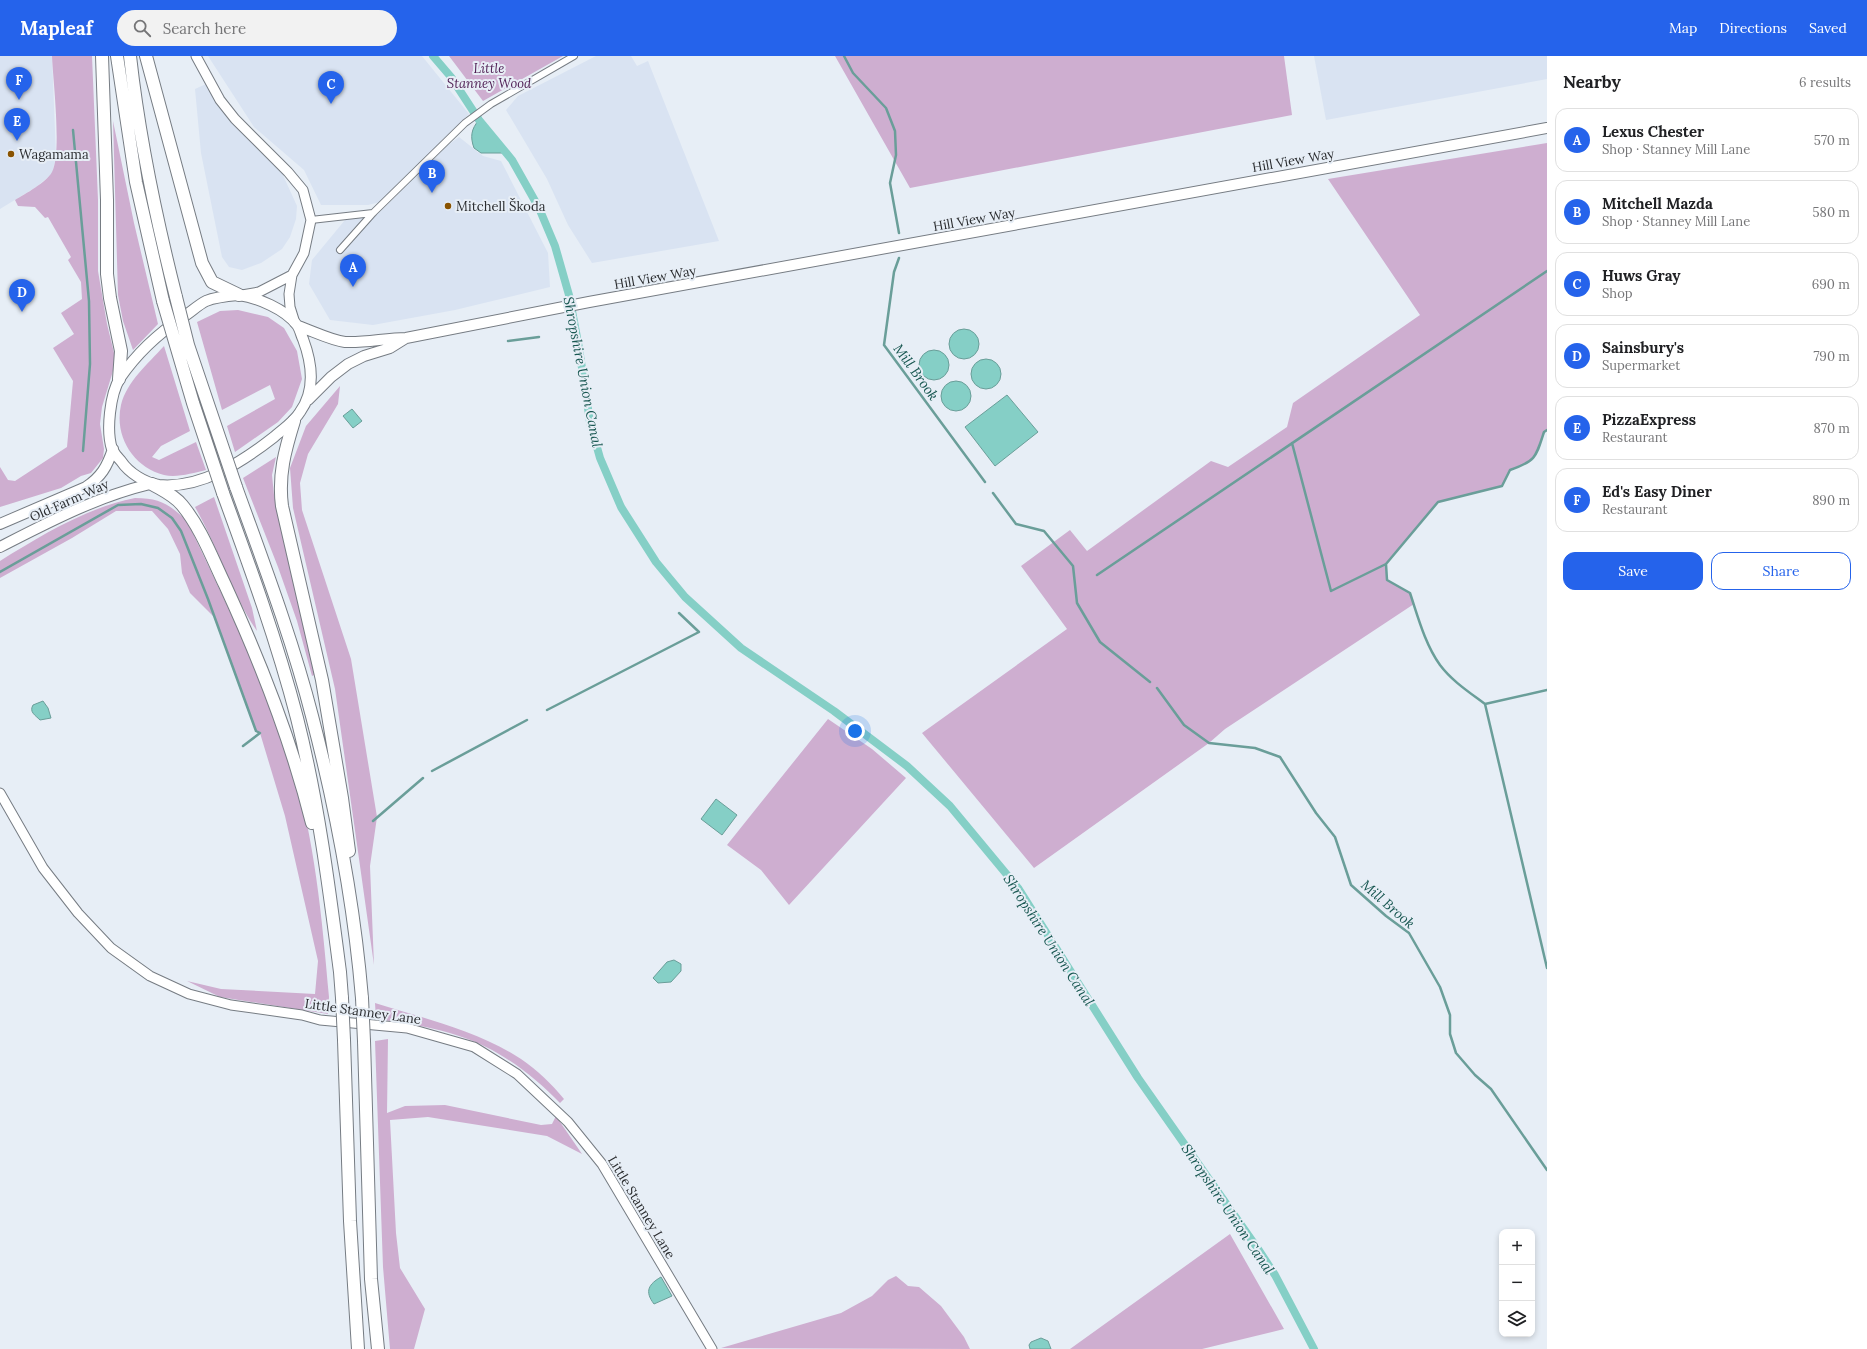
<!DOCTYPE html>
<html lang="en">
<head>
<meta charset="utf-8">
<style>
  body { margin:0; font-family:Lora,serif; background:#f2f2f2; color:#202124 }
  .controls { position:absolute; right:12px; bottom:12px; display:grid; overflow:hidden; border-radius:8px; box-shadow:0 2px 6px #0003 }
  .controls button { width:36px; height:36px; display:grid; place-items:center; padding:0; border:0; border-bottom:1px solid #e0e0e0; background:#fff; color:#202124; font:20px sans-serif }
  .you { position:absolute; left:855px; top:675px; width:14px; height:14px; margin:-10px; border:3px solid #fff; border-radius:50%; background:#1a73e8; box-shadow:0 0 0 6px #1a73e833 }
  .badge { display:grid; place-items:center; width:26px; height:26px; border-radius:50%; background:#2563eb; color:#fff; font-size:13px; font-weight:700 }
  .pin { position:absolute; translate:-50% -33px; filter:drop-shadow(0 1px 2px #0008) }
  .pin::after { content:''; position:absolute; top:21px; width:14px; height:12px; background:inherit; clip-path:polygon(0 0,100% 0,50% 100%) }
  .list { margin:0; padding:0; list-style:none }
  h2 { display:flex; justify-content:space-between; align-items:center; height:52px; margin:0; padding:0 16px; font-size:17px }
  h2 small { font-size:13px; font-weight:400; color:#757577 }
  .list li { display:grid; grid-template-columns:26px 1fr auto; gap:12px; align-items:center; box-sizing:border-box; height:64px; margin:0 8px 8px; padding:0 8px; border:1px solid #e0e0e0; border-radius:12px }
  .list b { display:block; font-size:15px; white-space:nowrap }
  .list p { margin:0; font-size:13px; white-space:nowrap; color:#757577 }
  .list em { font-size:13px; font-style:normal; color:#757577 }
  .actions { display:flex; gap:8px; padding:12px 16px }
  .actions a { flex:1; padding:9px 0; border:1px solid #2563eb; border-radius:12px; text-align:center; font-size:14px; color:#2563eb }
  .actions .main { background:#2563eb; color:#fff }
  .icon { flex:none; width:22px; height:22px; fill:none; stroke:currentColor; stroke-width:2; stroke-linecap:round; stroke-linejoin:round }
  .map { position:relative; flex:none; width:1547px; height:1293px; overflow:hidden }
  header { display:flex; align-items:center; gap:24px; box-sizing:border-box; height:56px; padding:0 20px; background:#2563eb; color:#fff }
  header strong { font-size:19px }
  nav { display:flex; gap:22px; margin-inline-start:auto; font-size:14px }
  .search { width:280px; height:36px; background:#f2f2f2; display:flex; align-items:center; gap:10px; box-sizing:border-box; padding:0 14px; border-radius:22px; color:#757577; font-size:15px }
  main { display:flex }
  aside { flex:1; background:#fff }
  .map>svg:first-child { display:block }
</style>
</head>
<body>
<header>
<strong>Mapleaf</strong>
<div class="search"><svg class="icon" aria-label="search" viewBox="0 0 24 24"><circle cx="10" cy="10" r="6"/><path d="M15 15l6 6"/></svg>Search here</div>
<nav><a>Map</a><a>Directions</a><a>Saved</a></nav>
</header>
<main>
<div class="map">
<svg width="1547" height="1293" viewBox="0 0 1547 1293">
  <rect width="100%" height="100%" fill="#e7eef6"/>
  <path fill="#d9e3f2" d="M0,0H52L56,100L52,118L36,131L0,153Z
    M208,0H422L469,58L380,146L368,149H321L304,114L254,71Z
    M596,0H631L637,10L648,5L719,185L592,207L568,169L547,123L506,54L518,40Z
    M1314,0H1547V23L1326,64Z
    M206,28L222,53L246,81L282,117L297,150L296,163L290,181L282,193L261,207L242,214L229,211L222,201L201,97L195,33Z
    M459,81L483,100L501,105L548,197L550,231L455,254L373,269L330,264L309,228L312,204L345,164L378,158L448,89Z"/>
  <path fill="#ceaed0" d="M52,0H92L98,144V215L107,268L116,305L102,351L100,368L104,393L103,402L91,417L81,420L61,432L0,451V411L8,424L15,425L67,391L73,325L53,292L74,278L61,257L82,243L81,226L68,204L71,201L48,161L45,162L35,151L18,150L15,144C25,138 47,126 52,116C62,97 53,25 52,0Z
    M449,0H563L483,45Z
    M835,0H1284L1292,59L910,132Z
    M113,65L134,167L158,268L133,294L123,265L118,239Z
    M1547,87V374L1544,376C1536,402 1536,405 1510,414L1502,430L1438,446L1386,508L1387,524L1410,537L1414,548L1225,673L1209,687L1034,812L922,677L1067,573L1021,510L1070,474L1087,495L1211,405L1228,411L1287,371L1293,347L1420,259L1328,123Z
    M238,254L268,261L284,272L297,295L302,323L292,351L278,366L235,396L227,370L275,343L270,329L222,354L197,266L220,255Z
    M164,290L190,375L161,390L152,401L159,404L196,386L206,414C193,417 177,422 164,419C133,411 114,380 121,349C127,325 148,308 164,290Z
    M340,330L338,348L308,398L300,427L302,454L351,603L377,761L370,810L374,909L335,633L293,452L290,412L306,370Z
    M276,401L272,419L274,439L316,618L312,620L297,565L278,511L243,422Z
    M214,441L252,552L257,575C231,537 218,491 195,451Z
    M135,442C160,442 169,448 187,465C225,544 263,623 291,706C315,782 322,862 329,941L328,958L220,941L187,925L221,933L315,938L318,905L285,760L260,677L256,675L248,655L214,561L190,537L182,517L180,498L168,473L152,455H116L72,482L0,522V505C40,480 88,451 135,442Z
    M828,663L872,693L906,722L789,849L761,814L727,789Z
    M375,947C423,962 479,975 521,1003C537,1014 552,1028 564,1043L560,1047C534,1020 499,993 462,981C434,971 405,967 376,963Z
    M388,983L387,1057L405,1050L445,1049L541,1069L552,1068L556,1060L582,1098L547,1080L428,1061L390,1064L396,1177L400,1212L425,1253L414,1293H390L383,1211L375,985Z
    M1230,1178L1284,1273L1202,1293H1070Z
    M896,1220L908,1230L919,1231L941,1250L964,1281L970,1293L721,1292L841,1257L872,1240L888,1224Z"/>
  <path fill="#85cfc6" stroke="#6a9e99" d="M479,64L506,97H481L474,92C470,81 471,73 479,64Z
    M949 288a15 15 0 1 1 30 0a15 15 0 1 1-30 0Z
    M919 309a15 15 0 1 1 30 0a15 15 0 1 1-30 0Z
    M971 318a15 15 0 1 1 30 0a15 15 0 1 1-30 0Z
    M941 340a15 15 0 1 1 30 0a15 15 0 1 1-30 0Z
    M1007,339L1038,376L995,410L965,371Z
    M352,353L362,365L353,372L343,360Z
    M43,645L48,652L51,662L40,664C35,659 29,656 33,649Z
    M716,743L737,759L722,779L701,763Z
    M674,904L681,908V915L671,926L658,927L653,922L667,906Z
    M661,1221L672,1240L654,1248C644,1235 649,1228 661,1221Z
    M1041,1282L1048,1285L1051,1293H1030L1029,1289L1031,1286Z"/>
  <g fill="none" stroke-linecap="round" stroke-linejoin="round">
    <path stroke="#6a9e99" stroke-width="2.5" d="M844,0L853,17L886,52L895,75L896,99L890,127L899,177
      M73,74L89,245L90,308L83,395
      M899,202L894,216L884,289L985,426
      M508,285L539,281
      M1292,387L1331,535L1386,508L1438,446L1502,430L1510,414C1536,405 1536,401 1544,376L1547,374
      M993,437L1016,468L1044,475L1073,510L1077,547L1100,586L1150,626
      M1386,508L1387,524L1410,537C1418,561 1425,588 1440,609C1452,625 1469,636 1485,648L1547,634
      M0,516L118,449L141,448L158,452L172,462L181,475L208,543L256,675L260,677L243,690
      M1097,519L1547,215
      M1157,632L1184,669L1209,687L1255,692L1280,701L1316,757L1335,781L1351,829L1386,860L1409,877L1440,931L1450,959V978L1456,997L1475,1019L1491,1033L1547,1114
      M1485,648L1547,912
      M547,654L699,576L679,557
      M432,715L527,664
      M373,765L423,722"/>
    <path stroke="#85cfc6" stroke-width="8" d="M433,0L451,21L479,64L512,104L539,152L555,190L569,239L579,292L590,366L600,402L621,451L656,506L685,541L741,592L834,655L907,710L950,750L1018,832L1138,1022L1258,1193L1275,1219L1314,1293"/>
    <g stroke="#767c83" stroke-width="8">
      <path id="street" d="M311,164L373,157
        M340,194L373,157L465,67L491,48L574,0"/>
    </g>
    <g stroke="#767c83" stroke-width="11">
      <path id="secondary" d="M196,0L220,44L235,63L288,116L303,134L311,164L304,197L292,219L289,238L290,251L295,267
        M242,239L259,236L292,219
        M0,737L43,812L78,857L111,892L150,920L189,938L231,949L302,959L320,964L407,972L474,991L517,1018L568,1066L602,1108L712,1293"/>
    </g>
    <g stroke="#767c83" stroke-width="12">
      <path id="primary" d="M239,239C258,242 285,253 297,269C300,273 301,279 303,283C312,307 316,334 300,356C294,366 283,373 274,381C242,406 201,433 159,429C145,427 129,417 121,405C118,402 114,397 112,393C106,375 110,338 120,322C137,297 159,277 183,261C191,256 198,249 206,245C216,241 228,240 239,239Z
        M298,270C313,275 330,284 345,286C366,287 386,282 406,282L589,246L1547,72
        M308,344L331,321L348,308L364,300L390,292L406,282
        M0,468L86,431C101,421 107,411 113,393
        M0,491C49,466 96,441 150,428"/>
    </g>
    <g stroke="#767c83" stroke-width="14">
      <path id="highway" d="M102,0L107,144V218L110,242L121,295L119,323
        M117,0L136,126L163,245
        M130,0C139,81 156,162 176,241
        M146,0L202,207L212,226L239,239
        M294,365C285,394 278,419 282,450L322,624L342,742L349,795
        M152,428C162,434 174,439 182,449C201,472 212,502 225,529C261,607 291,683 312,767
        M236,431C263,506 292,582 312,660C336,752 354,847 362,942
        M223,437C250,511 277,585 297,662C318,745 329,831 340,916L342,942
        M344,984L350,1165L358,1293
        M364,985L371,1223L378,1293"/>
    </g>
    <use href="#street" stroke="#fff" stroke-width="6"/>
    <use href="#secondary" stroke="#fff" stroke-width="9"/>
    <use href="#primary" stroke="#fff" stroke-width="10"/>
    <use href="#highway" stroke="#fff" stroke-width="12"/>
    <g stroke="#767c83" stroke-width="14" stroke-linecap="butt">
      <path id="highway-bridge" d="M176,241L188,289L236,431
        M163,245L193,347L223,437
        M342,942L344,984
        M362,942L364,985"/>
    </g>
    <use href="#highway-bridge" stroke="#fff" stroke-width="12"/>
  </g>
  <g fill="#895301" stroke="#e7eef6" stroke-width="1.5">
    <circle cx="11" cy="98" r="4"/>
    <circle cx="448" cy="150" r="4"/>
  </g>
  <g text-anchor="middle" stroke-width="4" stroke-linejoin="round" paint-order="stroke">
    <g font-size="13" font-style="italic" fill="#4e1d52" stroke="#e7eef6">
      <text x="489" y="17">Little<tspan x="489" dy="15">Stanney Wood</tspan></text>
    </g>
    <g font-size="13" fill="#2a2c2f" stroke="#e7eef6" text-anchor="start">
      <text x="19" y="103">Wagamama</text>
      <text x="456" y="155">Mitchell Škoda</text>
    </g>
    <g font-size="13" fill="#2a2c2f" stroke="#e7eef6">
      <text transform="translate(1293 104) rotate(-10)" y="5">Hill View Way</text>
      <text transform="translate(974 163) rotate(-10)" y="5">Hill View Way</text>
      <text transform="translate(655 221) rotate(-10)" y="5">Hill View Way</text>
      <text transform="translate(69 444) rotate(-24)" y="5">Old Farm Way</text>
      <text transform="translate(363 955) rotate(8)" y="5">Little Stanney Lane</text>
      <text transform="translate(642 1151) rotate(59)" y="5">Little Stanney Lane</text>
    </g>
    <g font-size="14" font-style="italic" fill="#185751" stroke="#e7eef6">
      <text transform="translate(583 316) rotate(79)" y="5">Shropshire Union Canal</text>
      <text transform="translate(916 316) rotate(54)" y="5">Mill Brook</text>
      <text transform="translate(1388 848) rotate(41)" y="5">Mill Brook</text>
      <text transform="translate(1049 884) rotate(57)" y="5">Shropshire Union Canal</text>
      <text transform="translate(1228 1153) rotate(56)" y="5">Shropshire Union Canal</text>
    </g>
  </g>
</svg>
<div class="controls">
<button>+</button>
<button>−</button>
<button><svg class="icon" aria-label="layers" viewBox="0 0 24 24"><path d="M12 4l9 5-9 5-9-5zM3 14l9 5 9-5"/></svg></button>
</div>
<div class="you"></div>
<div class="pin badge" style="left:353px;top:231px">A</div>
<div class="pin badge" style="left:432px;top:137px">B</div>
<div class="pin badge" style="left:331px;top:48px">C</div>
<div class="pin badge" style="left:22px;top:256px">D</div>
<div class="pin badge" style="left:17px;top:85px">E</div>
<div class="pin badge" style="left:19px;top:44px">F</div>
</div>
<aside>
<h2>Nearby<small>6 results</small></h2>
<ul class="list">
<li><span class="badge">A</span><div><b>Lexus Chester</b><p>Shop · Stanney Mill Lane</p></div><em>570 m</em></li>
<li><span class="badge">B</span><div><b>Mitchell Mazda</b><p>Shop · Stanney Mill Lane</p></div><em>580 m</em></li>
<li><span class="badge">C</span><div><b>Huws Gray</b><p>Shop</p></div><em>690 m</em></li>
<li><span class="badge">D</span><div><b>Sainsbury's</b><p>Supermarket</p></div><em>790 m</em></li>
<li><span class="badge">E</span><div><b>PizzaExpress</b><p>Restaurant</p></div><em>870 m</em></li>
<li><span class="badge">F</span><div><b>Ed's Easy Diner</b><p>Restaurant</p></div><em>890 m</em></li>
</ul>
<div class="actions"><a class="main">Save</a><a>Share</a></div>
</aside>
</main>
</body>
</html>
